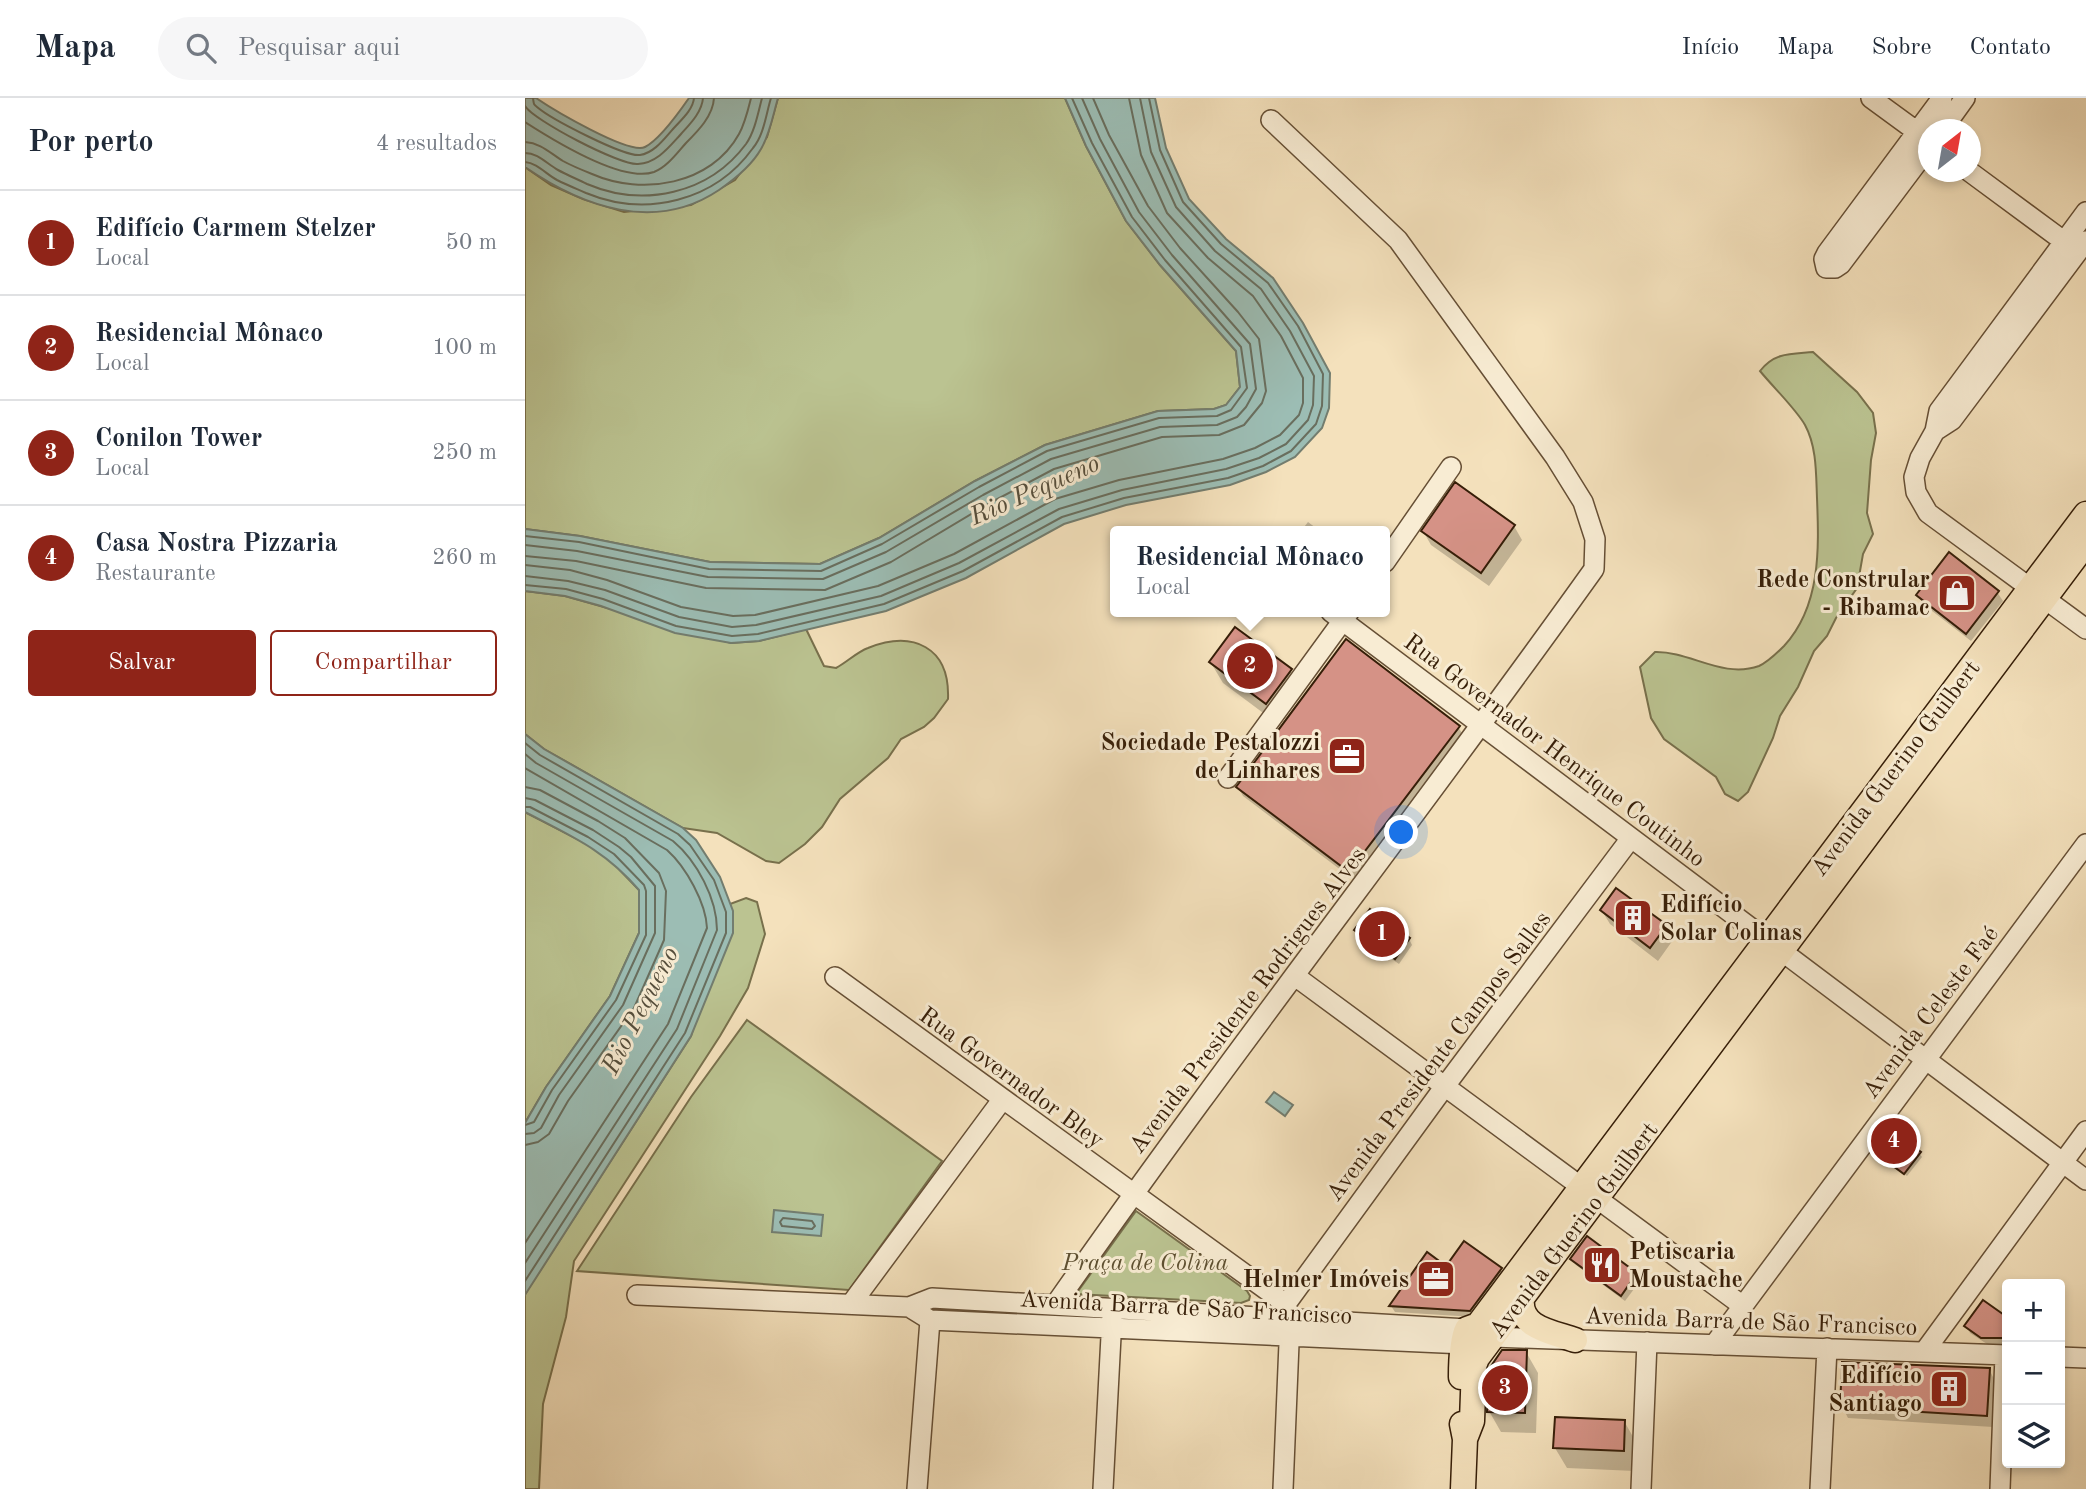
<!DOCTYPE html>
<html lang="pt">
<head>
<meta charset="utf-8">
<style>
  body { margin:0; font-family:"Old Standard TT",serif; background:#f6f6f7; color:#1f2937 }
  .controls { position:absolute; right:21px; bottom:21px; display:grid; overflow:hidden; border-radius:7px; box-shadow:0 4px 10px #0003 }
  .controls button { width:63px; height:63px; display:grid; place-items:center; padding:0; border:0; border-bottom:2px solid #e0e1e3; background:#fff; color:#1f2937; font:35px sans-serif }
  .compass { position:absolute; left:1393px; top:21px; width:63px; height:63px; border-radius:50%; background:#fff; box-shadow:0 4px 10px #0003; rotate:31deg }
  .you { position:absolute; left:877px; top:735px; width:24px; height:24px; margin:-18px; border:5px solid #fff; border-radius:50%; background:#1a73e8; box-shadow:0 0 0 10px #1a73e833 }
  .badge { display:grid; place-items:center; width:46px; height:46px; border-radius:50%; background:#8f2418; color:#fff; font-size:23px; font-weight:700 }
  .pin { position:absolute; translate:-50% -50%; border:4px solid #fff; box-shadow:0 2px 7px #0006 }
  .popup { position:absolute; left:585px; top:428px; width:280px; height:91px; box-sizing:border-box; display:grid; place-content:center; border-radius:7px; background:#fff; filter:drop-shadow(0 2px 5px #0005); font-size:23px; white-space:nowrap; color:#747a83 }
  .popup b { font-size:26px; color:#1f2937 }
  .popup::after { content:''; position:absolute; left:50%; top:100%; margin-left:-14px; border:14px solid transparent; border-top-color:#fff }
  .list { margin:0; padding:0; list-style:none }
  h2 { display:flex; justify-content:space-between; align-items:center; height:91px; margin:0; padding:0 28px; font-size:30px }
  h2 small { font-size:23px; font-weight:400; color:#747a83 }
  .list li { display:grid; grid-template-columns:46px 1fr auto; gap:21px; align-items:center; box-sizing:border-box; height:105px; padding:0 28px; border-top:2px solid #e0e1e3 }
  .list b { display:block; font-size:26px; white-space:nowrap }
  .list p { margin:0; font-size:23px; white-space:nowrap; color:#747a83 }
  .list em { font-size:23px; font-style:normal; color:#747a83 }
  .actions { display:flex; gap:14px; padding:21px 28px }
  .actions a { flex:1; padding:16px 0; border:2px solid #8f2418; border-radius:7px; text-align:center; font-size:24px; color:#8f2418 }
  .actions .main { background:#8f2418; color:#fff }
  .icon { flex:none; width:38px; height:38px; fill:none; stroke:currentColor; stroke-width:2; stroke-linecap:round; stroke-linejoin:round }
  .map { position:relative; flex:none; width:1561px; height:1391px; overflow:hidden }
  header { display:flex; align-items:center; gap:42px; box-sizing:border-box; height:98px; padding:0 35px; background:#fff; border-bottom:2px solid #e0e1e3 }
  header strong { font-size:33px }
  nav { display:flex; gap:38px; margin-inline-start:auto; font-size:24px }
  .search { width:490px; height:63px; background:#f6f6f7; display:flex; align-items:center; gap:18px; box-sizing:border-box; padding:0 24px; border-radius:38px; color:#747a83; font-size:26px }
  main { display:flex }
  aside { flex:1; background:#fff }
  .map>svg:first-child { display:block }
</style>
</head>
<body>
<header>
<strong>Mapa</strong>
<div class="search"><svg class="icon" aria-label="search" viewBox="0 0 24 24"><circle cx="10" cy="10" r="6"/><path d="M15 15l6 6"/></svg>Pesquisar aqui</div>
<nav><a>Início</a><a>Mapa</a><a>Sobre</a><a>Contato</a></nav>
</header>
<main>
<aside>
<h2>Por perto<small>4 resultados</small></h2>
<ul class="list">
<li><span class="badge">1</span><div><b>Edifício Carmem Stelzer</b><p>Local</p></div><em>50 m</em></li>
<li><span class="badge">2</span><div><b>Residencial Mônaco</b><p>Local</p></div><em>100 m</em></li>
<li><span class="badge">3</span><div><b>Conilon Tower</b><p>Local</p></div><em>250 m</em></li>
<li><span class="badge">4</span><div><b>Casa Nostra Pizzaria</b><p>Restaurante</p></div><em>260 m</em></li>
</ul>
<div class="actions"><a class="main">Salvar</a><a>Compartilhar</a></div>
</aside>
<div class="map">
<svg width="1561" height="1391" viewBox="0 0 1561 1391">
  <rect width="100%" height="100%" fill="#f4e1bc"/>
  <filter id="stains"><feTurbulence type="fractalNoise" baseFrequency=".00286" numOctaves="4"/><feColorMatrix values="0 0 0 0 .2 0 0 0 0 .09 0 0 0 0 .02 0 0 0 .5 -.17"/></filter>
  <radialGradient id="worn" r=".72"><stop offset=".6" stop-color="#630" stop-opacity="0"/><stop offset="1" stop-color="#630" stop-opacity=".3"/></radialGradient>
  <path fill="#bbc391" stroke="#78704c" stroke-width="2" d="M253,0H540L561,48L601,123L635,167L711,253L715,289L701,307L689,311L633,313L520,347L450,383L354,440L295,466L185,464L55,438L0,431V69L26,87L58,101L99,114L166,107L210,82L242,39Z
    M1288,254L1332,294L1348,315L1351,335L1346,362L1342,415L1348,436L1338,456L1332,490L1311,520L1302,538L1289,553L1273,589L1255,618L1248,640L1223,694L1213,703L1200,696L1191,679L1139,641L1126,620L1115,569L1130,554C1165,553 1197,581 1234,568C1243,564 1252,555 1259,548C1296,508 1294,451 1292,400C1291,377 1292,349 1280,327C1271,311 1248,289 1235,273C1250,254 1266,256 1288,254Z
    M0,493L40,498L206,545L234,543L281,531L299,568L311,570C322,564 332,554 343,550C388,532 425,549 423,601L409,620L399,629L376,641L363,660L315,701L297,729L280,746L254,765L241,763L192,735L158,730L19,651L0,636Z
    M0,714L60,745L85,762L114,792V835L85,898L21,989L0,1025Z
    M221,800L232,804L240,836L223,890L195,938L49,1163L41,1219L18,1306L14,1391H0V1196L166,938L205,806Z
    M222,922L417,1063L324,1192L52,1173L166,999Z
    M611,1113L722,1193L725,1198L724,1202L716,1205L551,1196Z"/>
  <path fill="#9cbdb4" stroke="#737d6f" stroke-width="2" d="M0,0H11C27,11 104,57 120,49C134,42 155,13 164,0H253C248,17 245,36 236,51C227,67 210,81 194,92C130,135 58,109 0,69Z
    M540,0H630L641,50L664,101L701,141L748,180L778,225L805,275L804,310L797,330L770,359L741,374L705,387L601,407L539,426L441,480L361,513L234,543L206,545L150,535L76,508L40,498L0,493V431L55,438L185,464L295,466L354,440L450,383L520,347L633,313L689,311L701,307L715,289L711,253L635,167L601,123L561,48Z
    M0,636L19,651L158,730L171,742L195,779L208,813V835L166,938L0,1197V1025L21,989L85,898L114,835V792C80,752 46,738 0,714Z
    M749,994L768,1007L760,1018L741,1004Z
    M249,1112L298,1117L296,1138L247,1134Z"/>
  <path fill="#0003" d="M783,424L795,433H776Z
    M989,428L997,442L964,488L906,447L898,433Z
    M1472,494L1478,503L1446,543L1398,506L1393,497Z
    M686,565L765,572L777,593L753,626L698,585Z
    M933,629L939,638L829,782L718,698L713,689Z
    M1077,813L1140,829L1148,842L1133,863L1085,826Z
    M831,832L884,841L887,847L874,866L835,839Z
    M1352,1054L1394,1055L1397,1059L1382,1078Z
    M1047,1161L1111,1176L1115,1183L1100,1203L1051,1167Z
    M921,1170L975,1171L979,1177L949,1219L870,1214L866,1208Z
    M1458,1204L1482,1221V1246H1462L1445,1235L1442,1228Z
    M1001,1254L1013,1275L1011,1335L976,1334L964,1313Z
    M1464,1271L1470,1283L1468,1329L1323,1320L1317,1308Z
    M1099,1323L1111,1344L1110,1373L1042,1370L1030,1350Z"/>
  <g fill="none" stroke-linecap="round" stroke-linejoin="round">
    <path stroke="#696e5e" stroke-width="2" d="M8,0C9,6 8,6 12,9C26,21 99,59 115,57C129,55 139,41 148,31C156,22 168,12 169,0
      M0,8C8,22 96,68 113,66C132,65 144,49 156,36C165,26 177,14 178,0
      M0,24C28,42 97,85 129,74C142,69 152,55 161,45C173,33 188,18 189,0
      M0,44C16,45 25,55 38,63C47,68 57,72 67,76C117,98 186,87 214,36C220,25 223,12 226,0
      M0,55C13,55 22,66 33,72C42,77 52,81 62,86C118,110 184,96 221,46C230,33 233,15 237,0
      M0,64C12,65 21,76 32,82C42,87 52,91 61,95C121,120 190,103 228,50C239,37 241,16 246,0
      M0,438L54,444L184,471L296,473L357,446L454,389L522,353L634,320L692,318L706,312L722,290L716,249L640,162L607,119L567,45L547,0
      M0,447L52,453L183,479L298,481L361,454L458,397L526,361L635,329L692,327L712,319L721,309L731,291L725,246L647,157L614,114L575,41L557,0
      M0,458L51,463L181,490L300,492L366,464L463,406L529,371L637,339L694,337L719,327L737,305L741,293L734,241L713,214L655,150L623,108L584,37L568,0
      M0,467L45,472L82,482L156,509L208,518L230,517L353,488L429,456L530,401L594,382L698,361L730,350L755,337L774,317L778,305V280L756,238L728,198L683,160L642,115L616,57L604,0
      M0,478L43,483L80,492L154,519L207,529L231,527L356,498L434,465L534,411L597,392L701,371L734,360L761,346L783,322L788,307L789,278L765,233L736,191L690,153L651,109L626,54L615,0
      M0,487L41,491L78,501L151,528L207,538L233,536L359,506L438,473L537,419L599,400L703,380L738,368L766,353L791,326L797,308L798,276L773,228L743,185L696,146L658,104L635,52L624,0
      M0,645L15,657L153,736L165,747L189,782L201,814V835L160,935L0,1183
      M0,656L11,665L148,743C172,763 192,801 192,832L152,931L0,1165
      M0,670L142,752C161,769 181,805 182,830L143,926L0,1145
      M0,689L15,692L73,723L100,740L134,775L141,793L139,842L109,910L43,1003L24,1036L13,1044L0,1047
      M0,700L10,702L68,732L94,749L106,759L130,788V835L98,907L34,997L16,1030L9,1035L0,1036
      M0,709H5L63,739L89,756L119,787L121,793V837L91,902L27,992L9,1024L0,1027
      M258,1120L287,1123L290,1128L287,1131L257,1128L255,1124Z"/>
  </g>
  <path fill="#d59286" stroke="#361e08" stroke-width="2" d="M930,384L990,427L956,475L896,433Z
    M1424,454L1474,493L1441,536L1391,497Z
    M710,529L767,571L741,606L684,564Z
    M821,541L935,628L824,774L711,689Z
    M1091,790L1142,827L1125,850L1075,812Z
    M845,811L885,840L870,861L829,832Z
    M1366,1032L1396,1054L1379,1076L1349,1054Z
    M1062,1138L1112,1175L1096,1198L1045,1161Z
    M939,1143L977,1170L945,1213L864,1208L902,1154L921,1168Z
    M1458,1202L1482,1219V1240H1456L1439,1228Z
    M977,1252H1002L1000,1315L962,1314L964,1271Z
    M1317,1264L1465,1270L1462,1318L1315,1309Z
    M1030,1319L1100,1322L1099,1353L1028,1350Z"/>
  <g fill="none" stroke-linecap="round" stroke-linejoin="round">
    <g stroke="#664f35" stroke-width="22">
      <path id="minor" d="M1346,0L1402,41
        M1417,32L1440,0
        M1404,49L1316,166L1310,170H1301L1299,161L1302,155L1417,0
        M1445,74L1548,150
        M1561,114L1414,313L1410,333L1395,360L1389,379L1391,394L1403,415L1561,531
        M1410,333L1427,322L1561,143
        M860,464L926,369
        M806,514L1561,1082
        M703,680L824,514
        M770,878L1218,1208
        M310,879L761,1206L765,1221L758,1391
        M112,1197L384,1209L407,1200L942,1231
        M326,1206L477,1002
        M761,1206L920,988L1106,740
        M530,1207C704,958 892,719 1069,471L1070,441L1058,404L1030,359L873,142L746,22
        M384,1209L405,1222L940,1246
        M968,1239L1482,1257
        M1189,1247L1561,746
        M1399,1254L1561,1033
        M1535,1259L1561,1260
        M392,1391L405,1222
        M578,1391L587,1219
        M1116,1391L1122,1244
        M1295,1391L1302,1250
        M1475,1391L1480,1257"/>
    </g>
    <g stroke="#361e08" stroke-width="27">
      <path id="major" d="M997,1200C993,1230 1027,1234 1050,1242
        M953,1227L1561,416
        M936,1279C936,1267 937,1241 942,1231L953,1227L963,1235C965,1245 961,1252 950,1253L940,1246
        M937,1326L940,1341L938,1391
        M940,1341L947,1323L949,1268L952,1260L1561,445"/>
    </g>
    <use href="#minor" stroke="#f8ecd3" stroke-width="19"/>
    <use href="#major" stroke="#f4e1bc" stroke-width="24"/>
  </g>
  <defs>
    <g id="shop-square" transform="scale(2.0125)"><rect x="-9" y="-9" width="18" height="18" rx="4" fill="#8f2418" stroke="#f8ecd3"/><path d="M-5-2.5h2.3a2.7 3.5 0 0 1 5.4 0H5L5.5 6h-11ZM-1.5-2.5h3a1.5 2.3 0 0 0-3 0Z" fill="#fff"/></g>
    <g id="office-square" transform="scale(2.0125)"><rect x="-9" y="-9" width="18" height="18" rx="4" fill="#8f2418" stroke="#f8ecd3"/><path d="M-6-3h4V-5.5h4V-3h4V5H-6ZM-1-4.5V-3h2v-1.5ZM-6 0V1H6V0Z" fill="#fff"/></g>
    <g id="building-square" transform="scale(2.0125)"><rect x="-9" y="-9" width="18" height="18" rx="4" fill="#8f2418" stroke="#f8ecd3"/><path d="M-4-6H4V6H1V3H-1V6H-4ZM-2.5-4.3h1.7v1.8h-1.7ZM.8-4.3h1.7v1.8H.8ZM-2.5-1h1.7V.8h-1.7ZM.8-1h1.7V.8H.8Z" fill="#fff"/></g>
    <g id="restaurant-square" transform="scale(2.0125)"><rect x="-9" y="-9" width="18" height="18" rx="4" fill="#8f2418" stroke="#f8ecd3"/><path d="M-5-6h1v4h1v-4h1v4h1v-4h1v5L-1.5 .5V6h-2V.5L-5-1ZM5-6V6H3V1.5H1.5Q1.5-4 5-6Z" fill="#fff"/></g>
  </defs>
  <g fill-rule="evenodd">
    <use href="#shop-square" x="1432" y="495"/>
    <use href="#office-square" x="822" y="658"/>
    <use href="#building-square" x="1108" y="820"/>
    <use href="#restaurant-square" x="1077" y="1167"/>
    <use href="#office-square" x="911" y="1181"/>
    <use href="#building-square" x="1424" y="1291"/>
  </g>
  <g text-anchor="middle" stroke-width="6" stroke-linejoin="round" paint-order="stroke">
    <g font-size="24" font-weight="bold" fill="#361e08" stroke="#f8ecd3" text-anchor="end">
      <text x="1405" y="489">Rede Constrular<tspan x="1405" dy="28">- Ribamac</tspan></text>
      <text x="795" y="652">Sociedade Pestalozzi<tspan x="795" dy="28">de Linhares</tspan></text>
      <text x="1135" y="814" text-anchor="start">Edifício<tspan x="1135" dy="28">Solar Colinas</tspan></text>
      <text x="1104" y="1161" text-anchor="start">Petiscaria<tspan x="1104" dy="28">Moustache</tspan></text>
      <text x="884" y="1189">Helmer Imóveis</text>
      <text x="1397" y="1285">Edifício<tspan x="1397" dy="28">Santiago</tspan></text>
    </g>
    <g font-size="24" fill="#361e08" stroke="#f8ecd3">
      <text transform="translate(1030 652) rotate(37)" y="8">Rua Governador Henrique Coutinho</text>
      <text transform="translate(1370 670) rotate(-53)" y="8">Avenida Guerino Guilbert</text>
      <text transform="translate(722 902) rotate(-53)" y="8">Avenida Presidente Rodrigues Alves</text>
      <text transform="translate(1405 914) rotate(-53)" y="8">Avenida Celeste Faé</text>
      <text transform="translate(913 958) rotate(-53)" y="8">Avenida Presidente Campos Salles</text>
      <text transform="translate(487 979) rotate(36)" y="8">Rua Governador Bley</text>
      <text transform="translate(1048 1132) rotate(-53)" y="8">Avenida Guerino Guilbert</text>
      <text transform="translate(661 1209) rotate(3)" y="8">Avenida Barra de São Francisco</text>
      <text transform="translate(1226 1223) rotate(2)" y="8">Avenida Barra de São Francisco</text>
    </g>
    <g font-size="24" font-style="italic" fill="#5e5031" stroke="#f8ecd3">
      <text x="620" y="1172">Praça de Colina</text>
    </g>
    <g font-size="26" font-style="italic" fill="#554e3c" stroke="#f8ecd3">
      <text transform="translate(509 391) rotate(-24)" y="9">Rio Pequeno</text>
      <text transform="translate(114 912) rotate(-63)" y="9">Rio Pequeno</text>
    </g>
  </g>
  <rect width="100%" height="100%" filter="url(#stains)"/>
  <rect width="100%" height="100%" fill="url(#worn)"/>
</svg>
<div class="controls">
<button>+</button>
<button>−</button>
<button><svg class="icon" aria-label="layers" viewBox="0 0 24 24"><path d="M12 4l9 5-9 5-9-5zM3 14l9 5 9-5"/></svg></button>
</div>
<svg class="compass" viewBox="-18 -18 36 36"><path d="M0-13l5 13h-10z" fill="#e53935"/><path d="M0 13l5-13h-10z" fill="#747a83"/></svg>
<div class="you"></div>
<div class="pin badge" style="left:857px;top:836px">1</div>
<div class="pin badge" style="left:725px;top:568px">2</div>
<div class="popup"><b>Residencial Mônaco</b>Local</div>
<div class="pin badge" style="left:980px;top:1290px">3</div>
<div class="pin badge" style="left:1369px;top:1043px">4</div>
</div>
</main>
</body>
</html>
